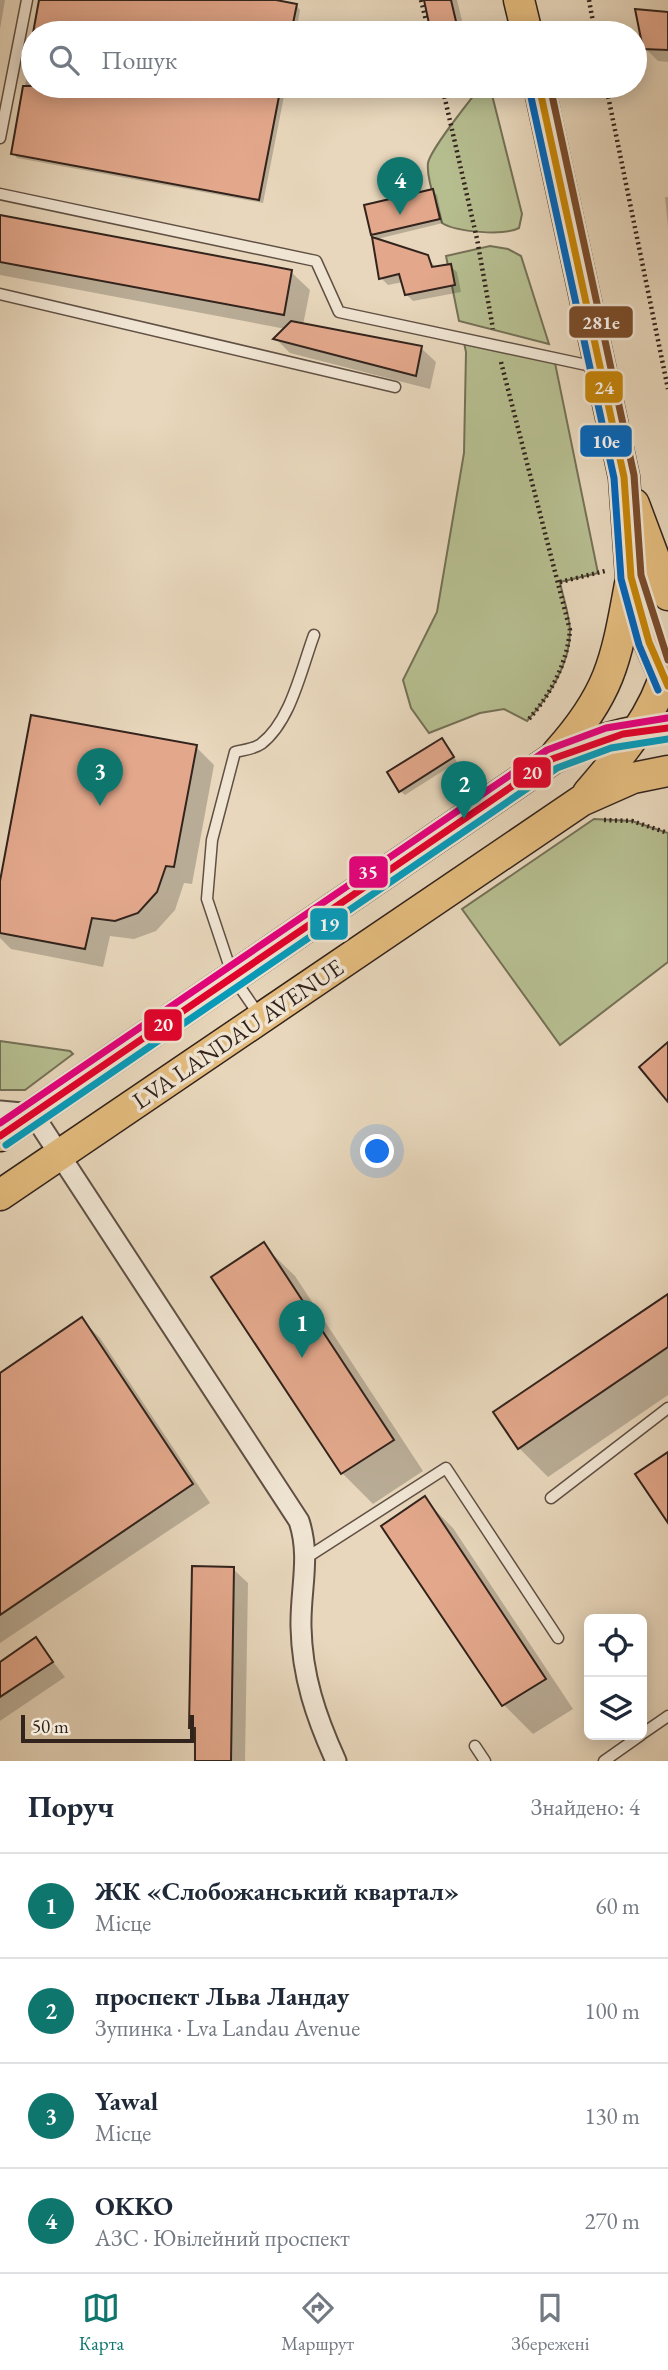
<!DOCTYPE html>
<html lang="uk">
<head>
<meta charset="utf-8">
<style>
  body { margin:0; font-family:"EB Garamond",serif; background:#f2f2f3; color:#1f2937 }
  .controls { position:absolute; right:21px; bottom:21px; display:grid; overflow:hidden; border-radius:10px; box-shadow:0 4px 18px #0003 }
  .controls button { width:63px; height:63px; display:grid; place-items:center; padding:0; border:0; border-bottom:2px solid #e0e1e3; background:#fff; color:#1f2937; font:35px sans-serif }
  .scale { position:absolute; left:21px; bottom:18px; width:173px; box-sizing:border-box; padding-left:7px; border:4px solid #32231c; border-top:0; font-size:19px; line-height:24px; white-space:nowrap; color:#32231c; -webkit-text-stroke:5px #f0e5d3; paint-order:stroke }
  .you { position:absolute; left:378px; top:1152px; width:24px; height:24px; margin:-18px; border:5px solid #fff; border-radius:50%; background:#1a73e8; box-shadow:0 0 0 10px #1a73e833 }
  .badge { display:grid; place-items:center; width:46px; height:46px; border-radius:50%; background:#0f766e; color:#fff; font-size:23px; font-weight:700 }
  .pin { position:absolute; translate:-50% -58px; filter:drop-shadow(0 2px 4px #0008) }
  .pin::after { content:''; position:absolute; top:37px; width:24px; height:21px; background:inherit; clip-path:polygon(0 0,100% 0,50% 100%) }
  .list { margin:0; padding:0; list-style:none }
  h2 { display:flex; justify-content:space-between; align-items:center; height:91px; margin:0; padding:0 28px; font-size:30px }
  h2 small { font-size:23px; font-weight:400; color:#747a83 }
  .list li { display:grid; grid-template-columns:46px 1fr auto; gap:21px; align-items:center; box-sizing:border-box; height:105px; padding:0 28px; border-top:2px solid #e0e1e3 }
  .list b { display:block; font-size:26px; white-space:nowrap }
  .list p { margin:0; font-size:23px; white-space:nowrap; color:#747a83 }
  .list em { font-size:23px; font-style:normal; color:#747a83 }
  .icon { flex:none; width:38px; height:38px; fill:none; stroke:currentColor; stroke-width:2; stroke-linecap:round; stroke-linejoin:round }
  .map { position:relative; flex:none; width:668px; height:1761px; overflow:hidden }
  .search { position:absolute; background:#fff; box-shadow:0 4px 18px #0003; left:21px; right:21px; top:21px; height:77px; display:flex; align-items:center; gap:18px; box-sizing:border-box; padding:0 24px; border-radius:38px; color:#747a83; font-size:26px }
  .sheet { height:511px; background:#fff }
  nav { display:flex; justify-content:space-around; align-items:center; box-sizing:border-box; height:98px; border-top:2px solid #e0e1e3; background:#fff; font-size:19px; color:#747a83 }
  nav a { display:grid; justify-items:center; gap:4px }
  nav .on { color:#0f766e }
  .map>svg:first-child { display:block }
</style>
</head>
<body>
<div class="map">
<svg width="668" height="1761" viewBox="0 0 668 1761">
  <rect width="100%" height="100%" fill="#e8d7bc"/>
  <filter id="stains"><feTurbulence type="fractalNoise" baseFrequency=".00286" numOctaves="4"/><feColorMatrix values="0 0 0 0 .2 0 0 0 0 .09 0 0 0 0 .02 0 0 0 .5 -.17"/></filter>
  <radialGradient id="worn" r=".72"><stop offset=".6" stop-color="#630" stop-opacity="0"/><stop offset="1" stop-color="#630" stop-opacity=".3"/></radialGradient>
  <path fill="#b6be90" stroke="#747056" stroke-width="2" d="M481,86L490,87L522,214L519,228C504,236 456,232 442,223C438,205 426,181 428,163C431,148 470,101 481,86Z
    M490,246L508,249L521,256L549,344L459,321L446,256Z
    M463,338L554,358L598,573L560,582C563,598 570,616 570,632C570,664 548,698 527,721L504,709L480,713L429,733L411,708L403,680L437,612L464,453L466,352Z
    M594,819L632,821L668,833V962L560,1045L462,909Z
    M0,1041L70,1051L73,1054L25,1090H0Z"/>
  <path fill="#0003" d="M0,0H5L0,29Z
    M41,0H266L296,5L300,10L296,33H35Z
    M426,0H457L465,33H433Z
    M668,13V62L658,61L645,48Z
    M33,41V86H286L263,203L17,158L13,153Z
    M432,190L437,195L443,223L377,239L373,234Z
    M665,197H668V227Z
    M0,217L291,272L310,290L303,325L421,348L436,362L430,389L290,353L276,339L286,329L0,275Z
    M427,257L436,268L450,266L457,272L461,292L413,301L406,294L403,282L388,285L381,278Z
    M446,744L457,762L405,795L400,791Z
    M196,747L214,765L192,884L184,883L175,910L156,931L134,939L110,936L103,967L11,949L0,938V891Z
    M263,1245L295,1276L423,1471L373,1504L342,1473Z
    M668,1296V1395L548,1477L519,1448Z
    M82,1320L100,1338L210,1503L0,1643V1375Z
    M424,1499L453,1528L573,1709L533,1734L504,1705Z
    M233,1569L248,1583L245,1761H196L197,1733L191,1727Z
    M36,1640L65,1677L0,1721V1664Z"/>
  <path fill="#e3a88c" stroke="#32231c" stroke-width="2" d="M39,0H276L297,4L291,33H33Z
    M424,0H451L458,30L431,33Z
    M635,9L668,12V50L643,49Z
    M23,86H281L259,200L11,154Z
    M433,189L440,219L371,235L364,205Z
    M0,215L292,270L284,315L0,262Z
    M372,237L428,255L432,267L451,264L455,285L405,295L399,274L379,279Z
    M291,321L422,346L416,376L273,339Z
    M31,715L197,745L174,867L166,866L157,892L138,913L115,921L92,918L85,949L0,933V881Z
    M442,738L454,757L399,792L387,772Z
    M668,1042V1102L639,1067Z
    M264,1242L394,1440L341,1474L211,1277Z
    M668,1294V1347L518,1449L493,1412Z
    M82,1317L193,1484L0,1615V1373Z
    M668,1452V1523L635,1474Z
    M425,1496L546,1679L502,1706L381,1526Z
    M192,1566L234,1567L231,1761H195V1728H189Z
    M36,1637L53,1662L0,1697V1662Z"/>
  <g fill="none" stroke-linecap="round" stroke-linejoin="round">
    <g stroke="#605044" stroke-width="13">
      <path id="lane" d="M0,138L27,0
        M0,194L316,261L339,312L596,367
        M0,294L395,387
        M259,1015L233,977L207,899L212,840L235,752C243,750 254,749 261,744C291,721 301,670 314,635
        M551,1498L668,1408
        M306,1558L446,1468L558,1638
        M642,1734L668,1716
        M475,1746L485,1761
        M604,1761L641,1735"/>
    </g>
    <g stroke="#605044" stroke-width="23">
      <path id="street" d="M0,1111L33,1114L299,1521C311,1557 300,1590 301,1627C302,1676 316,1717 336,1761"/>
    </g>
    <g stroke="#32231c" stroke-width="33">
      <path id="primary" d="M519,0L527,33
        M539,86L624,477L631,577L649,642L668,686
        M634,504L668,595
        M557,753C611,693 616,660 630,584
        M588,793C621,755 655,715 668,665
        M0,1136L552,759C590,743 626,729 668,728
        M0,1195L581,801L633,778L668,771"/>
    </g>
    <path stroke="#32231c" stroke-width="4.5" stroke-dasharray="2 3.5" stroke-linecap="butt" d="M421,0L429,33
      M589,0L595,33
      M442,86L477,239L493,329
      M606,86L668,389
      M501,362L570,630C567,664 550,696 527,721
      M560,582L605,571
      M604,820L632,821L668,833"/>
    <use href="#lane" stroke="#f0e5d3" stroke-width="10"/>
    <use href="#street" stroke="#f0e5d3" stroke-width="19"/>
    <use href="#primary" stroke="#e4bc7e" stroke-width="30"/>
    <g stroke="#f0e5d3" stroke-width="12">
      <path id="bus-1" d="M539,86L624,477L631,577L649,642L668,686"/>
    </g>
    <g stroke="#f0e5d3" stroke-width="12">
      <path id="bus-2" d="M529,88L614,478L621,579L639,645L658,690"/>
    </g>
    <g stroke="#f0e5d3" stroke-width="12">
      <path id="bus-3" d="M550,86L634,475L641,575L668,660"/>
    </g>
    <g stroke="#f0e5d3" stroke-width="12">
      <path id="bus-4" d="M0,1136L552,759L623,734L668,728"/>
    </g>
    <g stroke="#f0e5d3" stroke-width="12">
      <path id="bus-5" d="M6,1145L557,768L611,748L668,739"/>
    </g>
    <g stroke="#f0e5d3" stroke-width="12">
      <path id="bus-6" d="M0,1123L547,750L606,728L667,718"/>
    </g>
    <use href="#bus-1" stroke="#c68507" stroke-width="7"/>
    <use href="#bus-2" stroke="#0065bd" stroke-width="7"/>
    <use href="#bus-3" stroke="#7a4b2a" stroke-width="7"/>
    <use href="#bus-4" stroke="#e4002b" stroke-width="7"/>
    <use href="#bus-5" stroke="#059cbc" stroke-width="7"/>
    <use href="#bus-6" stroke="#e5007d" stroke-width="7"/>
  </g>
  <g text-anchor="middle" stroke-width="7" stroke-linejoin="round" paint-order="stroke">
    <g font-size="24" fill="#32231c" stroke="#f0e5d3">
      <text transform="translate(238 1034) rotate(-34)" y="8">LVA LANDAU AVENUE</text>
    </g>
  </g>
  <g stroke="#f0e5d3" stroke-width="2.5">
    <rect x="568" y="305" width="66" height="34" rx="7" fill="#7a4b2a"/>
    <rect x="584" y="370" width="40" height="34" rx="7" fill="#c68507"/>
    <rect x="579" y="424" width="54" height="34" rx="7" fill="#0065bd"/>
    <rect x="512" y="756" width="40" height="33" rx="7" fill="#e4002b"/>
    <rect x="348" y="855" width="41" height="34" rx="7" fill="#e5007d"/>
    <rect x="309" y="907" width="40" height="34" rx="7" fill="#059cbc"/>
    <rect x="143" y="1008" width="40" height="34" rx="7" fill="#e4002b"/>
  </g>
  <g font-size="19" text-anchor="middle" font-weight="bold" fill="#fff">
    <text x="601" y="329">281е</text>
    <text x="604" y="394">24</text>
    <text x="606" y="448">10е</text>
    <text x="532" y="779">20</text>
    <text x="368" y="879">35</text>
    <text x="329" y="931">19</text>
    <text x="163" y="1031">20</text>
  </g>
  <rect width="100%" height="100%" filter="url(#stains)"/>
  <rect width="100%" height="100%" fill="url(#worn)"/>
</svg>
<div class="controls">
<button><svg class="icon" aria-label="locate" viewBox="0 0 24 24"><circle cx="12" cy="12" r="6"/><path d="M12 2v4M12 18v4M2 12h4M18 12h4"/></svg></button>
<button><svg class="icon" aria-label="layers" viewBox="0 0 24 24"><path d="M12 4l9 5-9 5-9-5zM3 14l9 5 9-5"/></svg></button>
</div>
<div class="scale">50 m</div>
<div class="you"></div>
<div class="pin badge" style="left:302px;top:1358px">1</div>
<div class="pin badge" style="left:464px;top:819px">2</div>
<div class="pin badge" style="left:100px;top:806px">3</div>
<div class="pin badge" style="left:400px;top:215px">4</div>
<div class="search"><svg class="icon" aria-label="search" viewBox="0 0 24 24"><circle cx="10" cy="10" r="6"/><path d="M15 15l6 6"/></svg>Пошук</div>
</div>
<section class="sheet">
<h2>Поруч<small>Знайдено: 4</small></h2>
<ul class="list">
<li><span class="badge">1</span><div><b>ЖК «Слобожанський квартал»</b><p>Місце</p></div><em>60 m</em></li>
<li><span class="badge">2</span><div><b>проспект Льва Ландау</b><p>Зупинка · Lva Landau Avenue</p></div><em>100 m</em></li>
<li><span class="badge">3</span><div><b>Yawal</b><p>Місце</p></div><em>130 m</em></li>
<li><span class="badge">4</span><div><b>OKKO</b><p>АЗС · Ювілейний проспект</p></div><em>270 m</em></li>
</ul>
</section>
<nav>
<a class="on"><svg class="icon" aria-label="map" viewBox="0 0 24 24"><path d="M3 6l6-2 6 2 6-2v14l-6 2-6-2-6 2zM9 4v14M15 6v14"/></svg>Карта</a>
<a><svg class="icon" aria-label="directions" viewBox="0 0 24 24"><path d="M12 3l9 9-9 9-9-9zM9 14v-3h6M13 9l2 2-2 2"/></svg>Маршрут</a>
<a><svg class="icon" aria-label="saved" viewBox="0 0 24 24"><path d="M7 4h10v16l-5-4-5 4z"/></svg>Збережені</a>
</nav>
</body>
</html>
